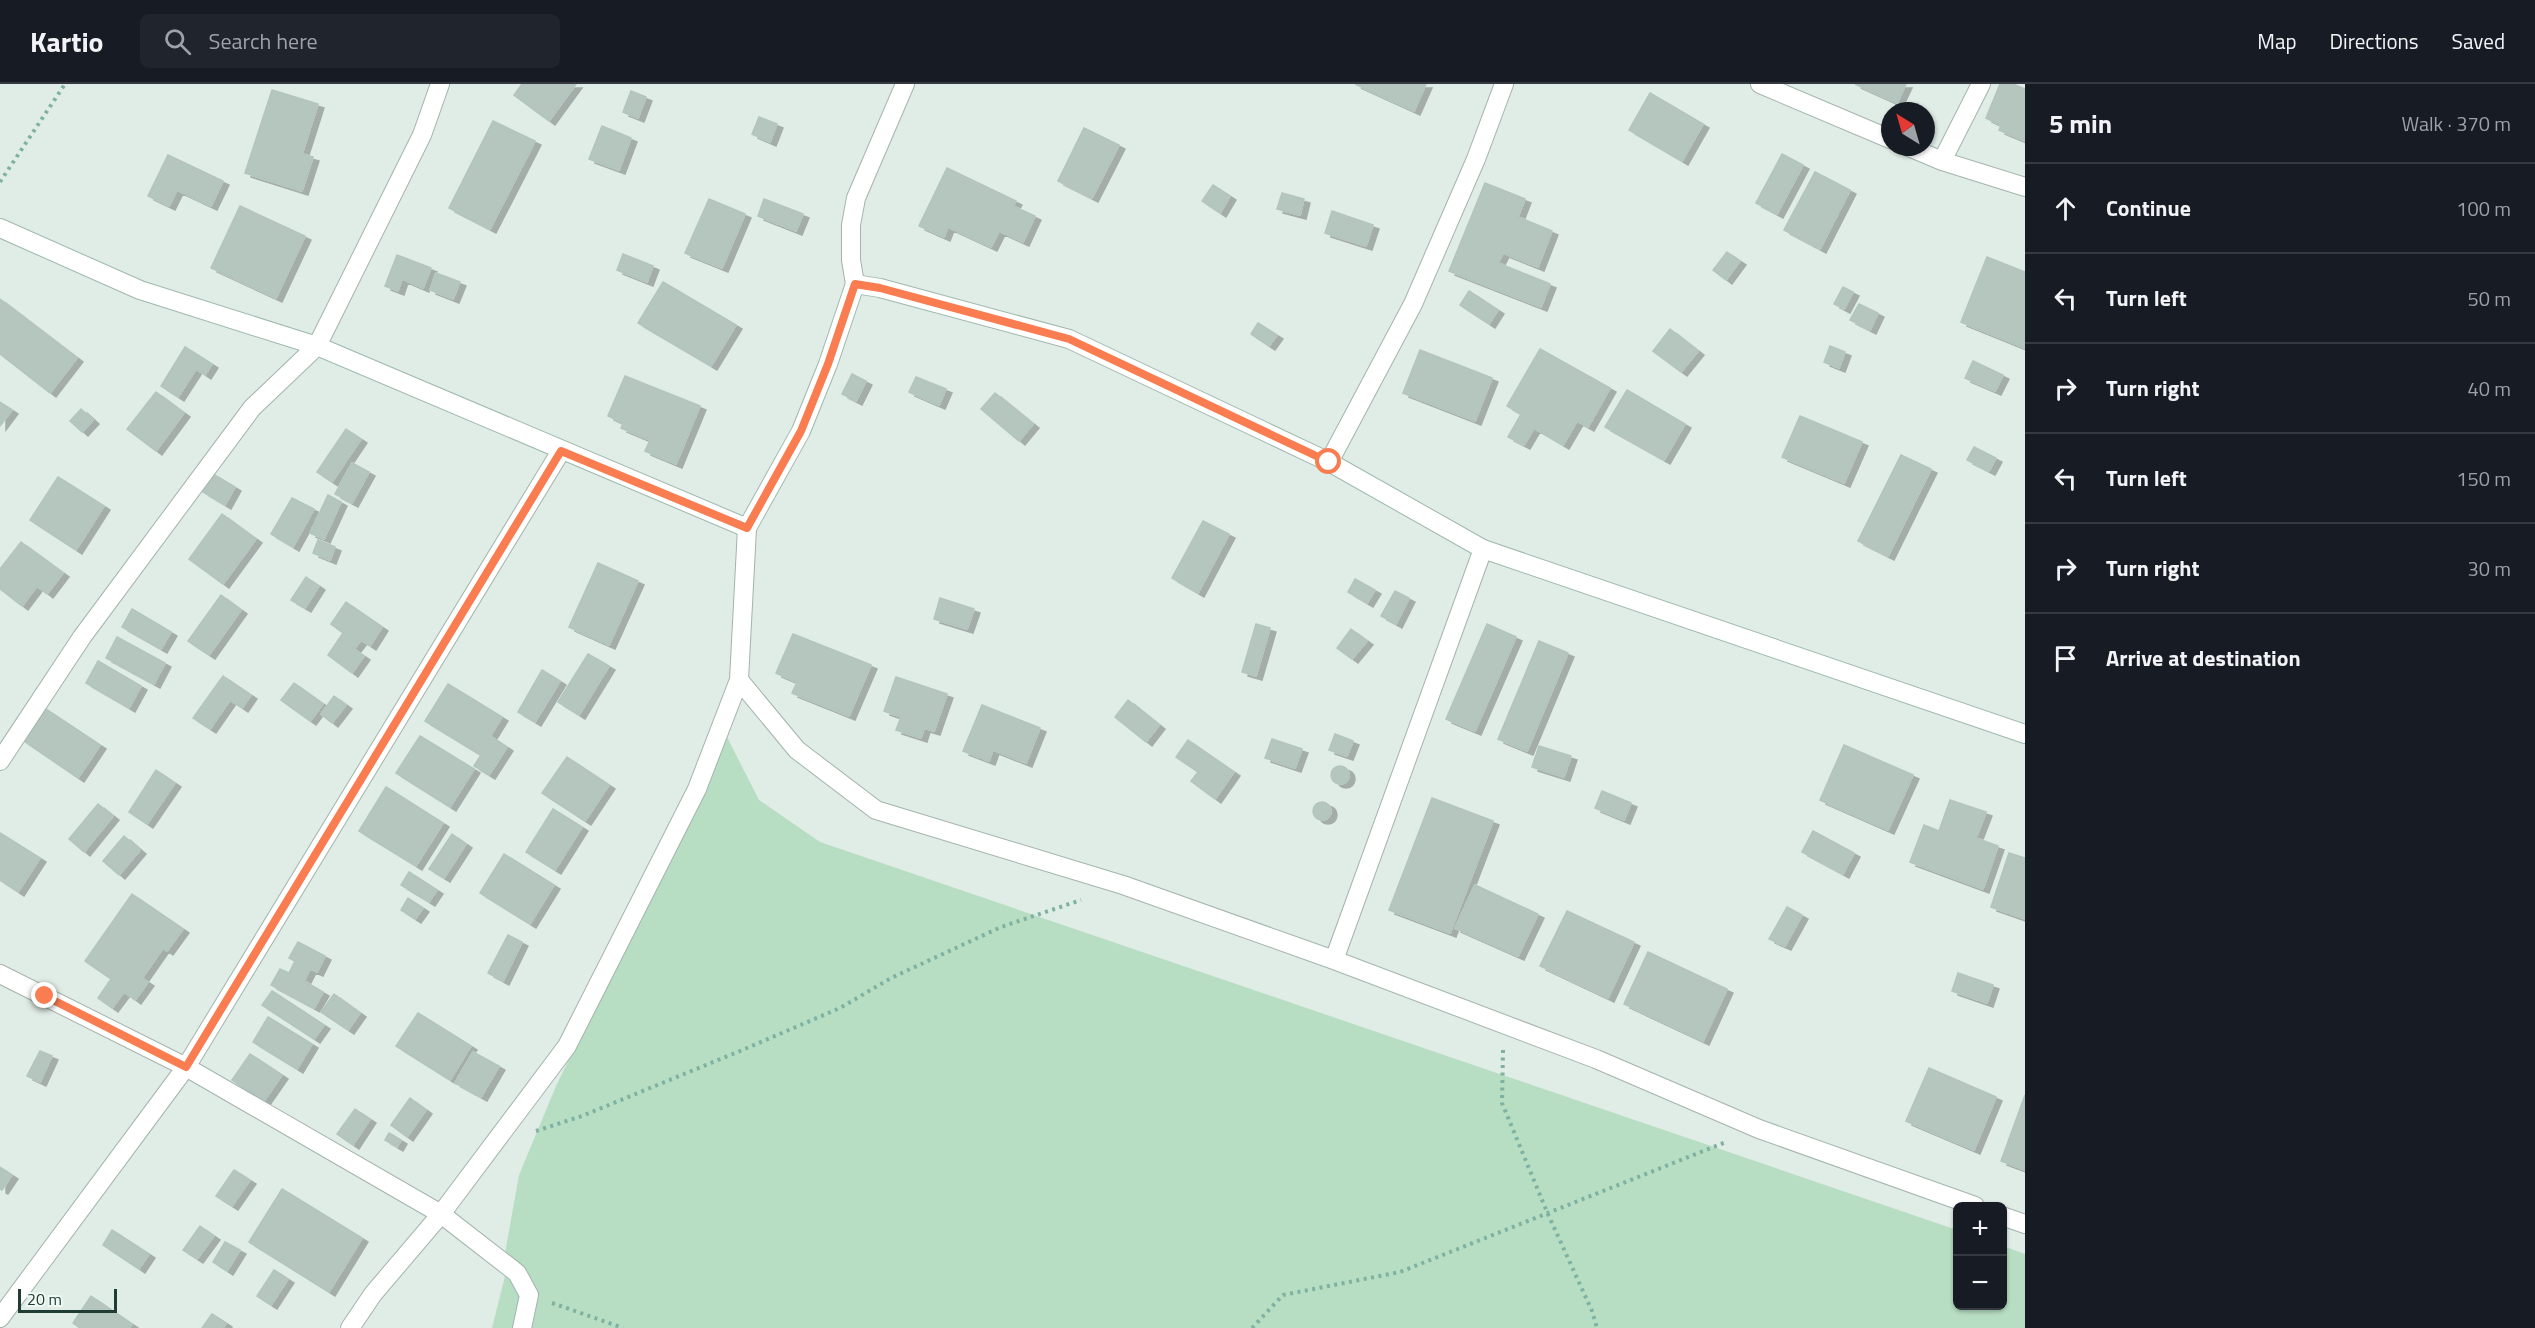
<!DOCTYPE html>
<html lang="en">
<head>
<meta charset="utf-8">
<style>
  body { margin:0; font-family:"Titillium Web",sans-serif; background:#20242c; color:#f1f3f6 }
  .controls { position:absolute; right:18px; bottom:18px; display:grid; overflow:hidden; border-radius:9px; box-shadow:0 2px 4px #0004 }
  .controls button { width:54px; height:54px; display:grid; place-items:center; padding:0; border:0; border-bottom:2px solid #363941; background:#171b24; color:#f1f3f6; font:30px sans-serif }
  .compass { position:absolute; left:1881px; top:18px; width:54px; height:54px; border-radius:50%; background:#171b24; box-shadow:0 2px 4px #0004; rotate:323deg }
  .scale { position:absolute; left:18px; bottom:15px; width:99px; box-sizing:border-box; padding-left:6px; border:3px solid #203d35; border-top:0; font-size:16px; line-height:21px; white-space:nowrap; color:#203d35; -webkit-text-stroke:4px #f0f8f4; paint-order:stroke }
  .stop { position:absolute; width:18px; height:18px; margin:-14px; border:4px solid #f97d50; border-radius:50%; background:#fff }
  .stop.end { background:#f97d50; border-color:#fff; box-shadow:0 2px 6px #0008 }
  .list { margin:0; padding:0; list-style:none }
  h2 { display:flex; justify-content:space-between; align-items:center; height:78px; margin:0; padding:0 24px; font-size:26px }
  h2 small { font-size:20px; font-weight:400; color:#9ea1a6 }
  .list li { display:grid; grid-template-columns:39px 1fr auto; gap:18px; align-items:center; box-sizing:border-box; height:90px; padding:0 24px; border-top:2px solid #363941 }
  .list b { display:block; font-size:22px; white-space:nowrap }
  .list em { font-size:20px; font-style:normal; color:#9ea1a6 }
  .icon { flex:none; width:33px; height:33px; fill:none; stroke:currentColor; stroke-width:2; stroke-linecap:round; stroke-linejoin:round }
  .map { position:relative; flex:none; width:2025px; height:1244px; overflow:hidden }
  header { display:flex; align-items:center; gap:36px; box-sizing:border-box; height:84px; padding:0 30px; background:#171b24; border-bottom:2px solid #363941 }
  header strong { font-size:28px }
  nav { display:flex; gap:33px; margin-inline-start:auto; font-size:21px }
  .search { width:420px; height:54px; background:#20242c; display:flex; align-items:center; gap:15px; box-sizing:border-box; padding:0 21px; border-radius:9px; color:#9ea1a6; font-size:22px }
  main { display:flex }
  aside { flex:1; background:#171b24 }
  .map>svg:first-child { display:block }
</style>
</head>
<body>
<header>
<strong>Kartio</strong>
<div class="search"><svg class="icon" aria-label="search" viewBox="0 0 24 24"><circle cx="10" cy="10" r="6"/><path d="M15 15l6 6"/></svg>Search here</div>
<nav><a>Map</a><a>Directions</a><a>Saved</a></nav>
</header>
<main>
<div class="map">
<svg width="2025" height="1244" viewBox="0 0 2025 1244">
  <defs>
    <filter id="shadow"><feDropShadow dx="6" dy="4" stdDeviation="0" flood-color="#0004"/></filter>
  </defs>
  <rect width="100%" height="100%" fill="#e0ece6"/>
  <path fill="#b7dec2" d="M727,653L759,716L820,758L1957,1146L1958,1222H2002L2003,1162L2025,1170V1244H492L506,1188L502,1186L519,1091L556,1002Z"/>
  <path fill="#b5c6bf" stroke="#b2c5be" stroke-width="1.5" filter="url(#shadow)" d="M522,0H576L549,37L514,11Z
    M1355,0H1426L1414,27Z
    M1855,0H1906L1897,19Z
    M2000,0H2013L2025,5V57L1999,46L2001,41L1986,34Z
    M272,6L318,20L302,70L313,73L302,107L245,89Z
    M631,7L646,13L638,34L623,28Z
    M1650,9L1703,40L1682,77L1629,46Z
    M759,33L777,40L770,58L752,50Z
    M493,37L535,57L490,145L449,124Z
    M602,42L631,54L619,86L589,75Z
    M1084,44L1119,61L1092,114L1058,97Z
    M1782,70L1803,81L1777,130L1756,119Z
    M168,71L223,97L211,122L177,106L169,122L148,112Z
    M947,84L1016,117L1013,122L1035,132L1023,158L999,147L991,163L948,143L944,153L919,142Z
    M1815,88L1850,106L1820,165L1784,146Z
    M1485,99L1525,115L1518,133L1552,147L1538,183L1503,169L1498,179L1550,200L1541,223L1449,187Z
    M1213,101L1230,112L1220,129L1202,117Z
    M1282,109L1304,115L1300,131L1277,125Z
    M709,115L745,130L722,184L685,169Z
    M764,115L803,130L796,147L758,132Z
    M240,122L305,152L276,214L211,184Z
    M1332,127L1373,141L1366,162L1325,149Z
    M1727,168L1740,177L1726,196L1713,186Z
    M623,170L653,182L647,198L617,186Z
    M397,171L431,184L423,204L402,195L398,207L385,202Z
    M1987,173L2025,188V264L1961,238Z
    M436,189L460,198L453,215L430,206Z
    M663,198L736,241L711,282L638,239Z
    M1843,203L1853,208L1844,225L1834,220Z
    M1469,207L1498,226L1489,240L1460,221Z
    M0,215L77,274L50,309L0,270Z
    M1859,220L1878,229L1870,246L1850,236Z
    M1258,239L1277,251L1269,262L1251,250Z
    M1670,245L1698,267L1681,288L1653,267Z
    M1830,262L1845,268L1839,284L1824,278Z
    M185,263L212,280L205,291L196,285L178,313L161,302Z
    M1540,265L1610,304L1588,343L1577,337L1563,361L1534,344L1524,361L1508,353L1521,330L1507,322Z
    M1420,266L1492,294L1475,337L1403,309Z
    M1973,277L2003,291L1995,307L1965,294Z
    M852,290L866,297L856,317L842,310Z
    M625,292L700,322L676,380L645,367L650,356L621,344L623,339L608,332Z
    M916,293L946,305L939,321L909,308Z
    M1627,306L1685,340L1664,376L1605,343Z
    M156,308L184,329L156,367L127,345Z
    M995,309L1033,340L1019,357L981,325Z
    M0,318L12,326L0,342Z
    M81,325L93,336L82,348L70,337Z
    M1800,332L1862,358L1844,399L1782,373Z
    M346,345L361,355L332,398L317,388Z
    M1974,363L1996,374L1989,387L1967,376Z
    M1901,371L1931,385L1888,472L1858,457Z
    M352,379L369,388L352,419L335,410Z
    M213,390L235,403L225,421L203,408Z
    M58,393L104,422L76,466L30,436Z
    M328,411L341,418L324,455L310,449Z
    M292,414L314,425L293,463L271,450Z
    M222,430L256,455L223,500L189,475Z
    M1203,437L1229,450L1198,509L1172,494Z
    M318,456L335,463L330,476L313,469Z
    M21,458L63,489L47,510L37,502L22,522L0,505V485Z
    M598,479L638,497L609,561L569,543Z
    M306,493L319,502L305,524L291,516Z
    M1355,495L1375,506L1367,519L1348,508Z
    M1395,507L1409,514L1396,540L1381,532Z
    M221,511L241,526L209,571L188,557Z
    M940,514L974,525L967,545L934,535Z
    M346,518L382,543L370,562L361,556L354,565L364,572L352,589L328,571L343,549L331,540Z
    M132,525L171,548L161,565L122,543Z
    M1256,540L1270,544L1256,592L1242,588Z
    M1487,540L1516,553L1475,647L1446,635Z
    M1351,545L1367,557L1352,575L1337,564Z
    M793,550L871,581L849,632L792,609L797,598L776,589Z
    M117,553L165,579L154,600L106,574Z
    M1539,557L1568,569L1527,667L1498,655Z
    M588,570L609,582L579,631L558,618Z
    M98,577L141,602L129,624L86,599Z
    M542,586L560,597L535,638L518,628Z
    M223,592L251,611L242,624L230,616L210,645L193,634Z
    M896,593L947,610L934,647L924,644L921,654L896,646L901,633L884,627Z
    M294,599L323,620L310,637L281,616Z
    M448,600L502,633L479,670L425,637Z
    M334,612L346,621L332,639L321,630Z
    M1128,616L1159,641L1146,658L1115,633Z
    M982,621L1040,644L1026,679L993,666L989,677L963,667Z
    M46,625L100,661L78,694L24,657Z
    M1335,650L1353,657L1347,672L1329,666Z
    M420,652L474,685L450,723L396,689Z
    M492,653L507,663L489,691L474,682Z
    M1272,655L1302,665L1295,684L1265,674Z
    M1188,656L1234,688L1215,715L1191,697L1198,688L1176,673Z
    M1844,661L1913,691L1888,746L1820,716Z
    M1539,662L1571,672L1564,693L1532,683Z
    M567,673L609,701L585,737L542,709Z
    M1331 691a9 9 0 1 1 18 0a9 9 0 1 1-18 0Z
    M156,686L175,699L147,740L129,728Z
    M386,703L443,739L416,782L359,747Z
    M1602,707L1631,719L1624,736L1595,724Z
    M1432,714L1493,737L1450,849L1389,826Z
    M1950,716L1986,728L1976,754L1998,762L1983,805L1910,778L1924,741L1939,747Z
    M1313 727a9 9 0 1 1 18 0a9 9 0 1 1-18 0Z
    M98,720L113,732L84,768L69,755Z
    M553,725L582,743L555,786L526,768Z
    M1813,747L1854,769L1843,790L1802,768Z
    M0,749L40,774L18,808L0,796Z
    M452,750L466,760L444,794L429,785Z
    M124,752L140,766L119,791L103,777Z
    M2009,769L2025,774V835L1991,823Z
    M504,770L554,801L530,840L480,809Z
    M409,788L437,806L429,818L401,801Z
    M1475,801L1538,830L1518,872L1455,844Z
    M132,810L183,845L167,867L163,864L142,894L148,898L135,916L124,908L112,924L98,914L111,895L85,877Z
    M408,814L423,824L415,835L401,826Z
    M1787,823L1802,831L1785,862L1769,855Z
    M1567,827L1634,858L1608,914L1540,882Z
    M508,851L522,858L503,897L488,889Z
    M298,858L325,872L317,888L310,885L304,897L323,908L314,924L271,901L280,885L289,889L295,877L289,874Z
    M1648,868L1727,905L1703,957L1624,920Z
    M1958,889L1993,901L1987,919L1952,907Z
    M272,907L324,941L314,955L262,921Z
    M334,910L360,929L348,946L321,928Z
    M418,929L471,962L450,996L396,962Z
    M268,933L312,960L297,985L253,958Z
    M40,967L52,972L40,998L27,992Z
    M473,968L499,982L481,1013L455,999Z
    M250,970L282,991L264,1017L232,996Z
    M1929,984L1996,1013L1974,1066L1906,1037Z
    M2025,1011V1086L2001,1077Z
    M410,1014L426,1026L407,1053L391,1041Z
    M355,1025L370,1035L353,1061L337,1050Z
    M389,1049L401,1056L397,1063L385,1056Z
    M0,1083L12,1091L2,1106L0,1105Z
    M234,1086L250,1096L232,1122L216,1112Z
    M282,1105L362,1154L329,1208L249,1158Z
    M200,1142L214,1152L197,1175L183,1166Z
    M112,1146L149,1170L139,1185L103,1161Z
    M225,1158L240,1166L227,1187L213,1178Z
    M274,1186L288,1195L271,1221L257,1212Z
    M91,1212L132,1240L129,1244H80L73,1239Z
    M212,1230L226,1239L223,1244H202Z"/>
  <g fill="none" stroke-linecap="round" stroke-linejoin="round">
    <g stroke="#a3b4ad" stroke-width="20">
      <path id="minor" d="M1760,0L1890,55
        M1909,63L1942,77L1981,0
        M1942,77L2025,103
        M855,200L851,176V141L856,114L905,0
        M1329,378L1413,220L1476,75L1504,0
        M739,596L797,666L876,726L1123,801L1334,876L1596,975L1759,1045L1975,1122
        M0,677L82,553L252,324L317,262L422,51L440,0
        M1334,876L1483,465
        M0,890L186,983L441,1130L517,1189L529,1211L522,1244
        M2002,1132L2025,1140
        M0,1234L186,983L561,367
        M350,1244L373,1210L441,1130L567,962L697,705L739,596L747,444"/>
    </g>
    <g stroke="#9eb8af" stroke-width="20">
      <path id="secondary" d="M0,144L140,206L317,262L747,444L801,347L828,280L855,200L880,204L1069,255L1329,378L1483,465L2025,650"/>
    </g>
    <path stroke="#7eb1a2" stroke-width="4" stroke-dasharray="3 4.5" stroke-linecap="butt" d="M0,98L65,0
      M1503,966L1502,1019L1547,1128L1592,1227L1597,1244
      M536,1047L582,1032L740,967L840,924L891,894L1001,843L1081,816
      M552,1219L623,1244
      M1252,1244L1283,1211L1400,1188L1726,1058"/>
    <use href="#minor" stroke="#fff" stroke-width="18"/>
    <use href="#secondary" stroke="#fff" stroke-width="18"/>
  </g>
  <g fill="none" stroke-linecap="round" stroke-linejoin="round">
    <path stroke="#f97d50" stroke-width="8" d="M45,912L186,983L561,367L747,444L801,347L828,280L855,200L880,204L1069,255L1329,378"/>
  </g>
</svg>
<div class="controls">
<button>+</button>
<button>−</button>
</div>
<svg class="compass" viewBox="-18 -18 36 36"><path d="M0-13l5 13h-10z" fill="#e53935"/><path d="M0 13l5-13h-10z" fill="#9ea1a6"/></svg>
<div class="scale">20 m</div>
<div class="stop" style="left:1329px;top:378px"></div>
<div class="stop end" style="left:45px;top:912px"></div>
</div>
<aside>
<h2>5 min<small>Walk · 370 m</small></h2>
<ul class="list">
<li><svg class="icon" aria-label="ahead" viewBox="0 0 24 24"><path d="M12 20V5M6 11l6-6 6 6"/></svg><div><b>Continue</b></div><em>100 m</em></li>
<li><svg class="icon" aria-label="left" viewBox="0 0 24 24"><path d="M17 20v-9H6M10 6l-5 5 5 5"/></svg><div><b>Turn left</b></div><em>50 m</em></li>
<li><svg class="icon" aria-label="right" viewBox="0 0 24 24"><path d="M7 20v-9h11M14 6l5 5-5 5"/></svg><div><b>Turn right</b></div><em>40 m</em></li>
<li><svg class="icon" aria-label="left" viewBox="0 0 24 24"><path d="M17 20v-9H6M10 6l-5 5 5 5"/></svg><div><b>Turn left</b></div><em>150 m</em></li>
<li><svg class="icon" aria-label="right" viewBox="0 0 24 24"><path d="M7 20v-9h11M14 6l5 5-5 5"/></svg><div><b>Turn right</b></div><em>30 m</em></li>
<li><svg class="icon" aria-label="arrive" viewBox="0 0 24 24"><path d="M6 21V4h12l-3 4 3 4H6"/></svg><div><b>Arrive at destination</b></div></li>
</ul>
</aside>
</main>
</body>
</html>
